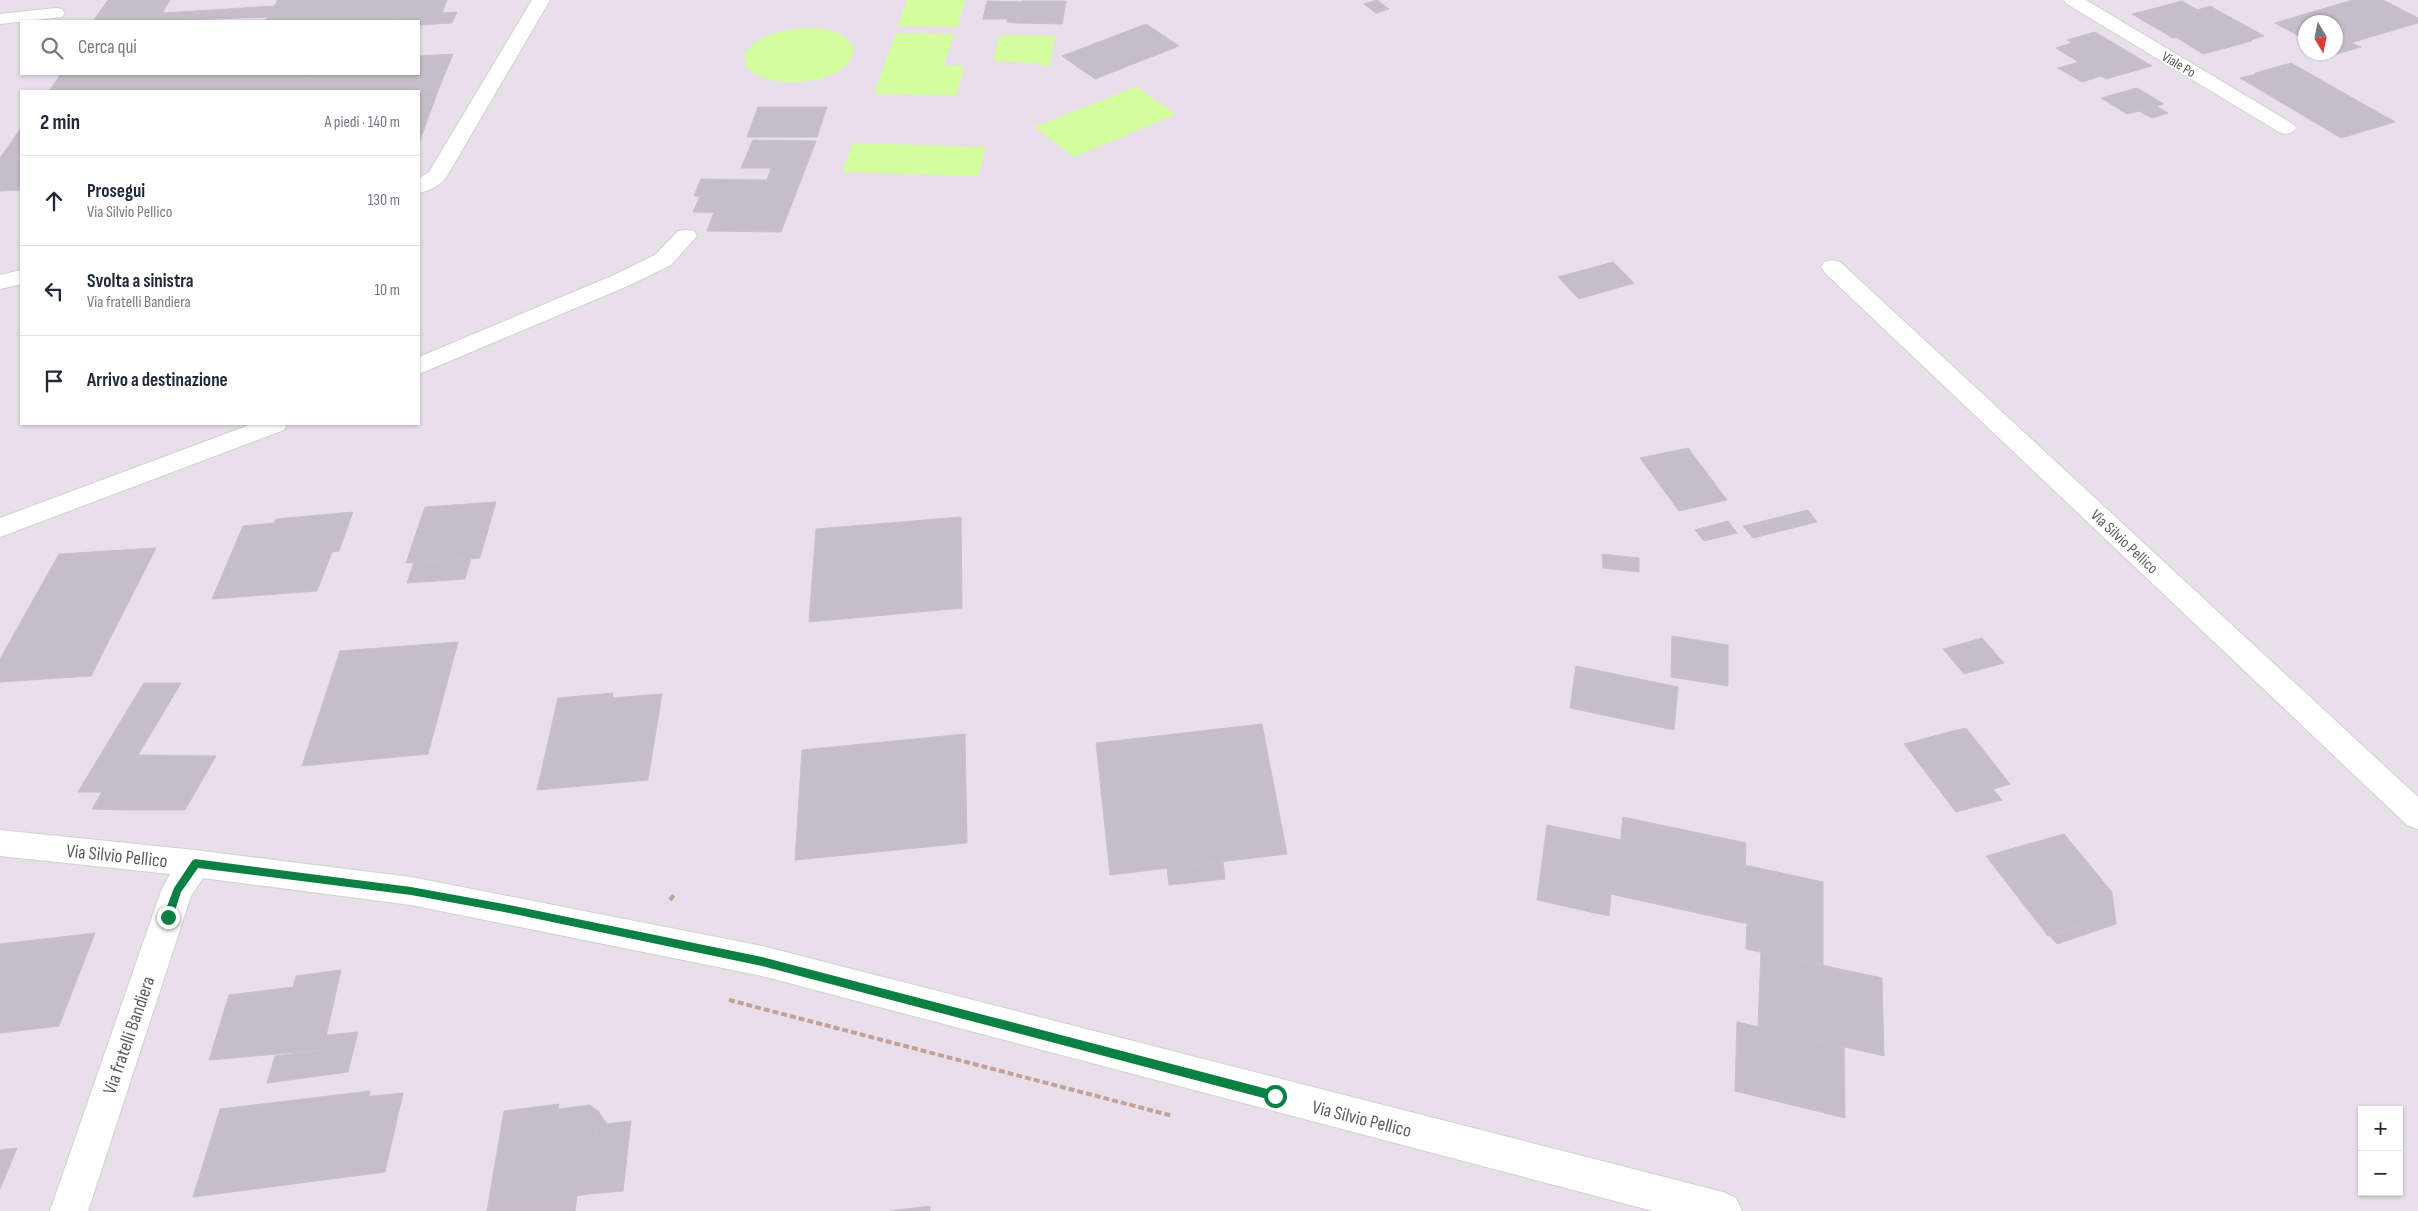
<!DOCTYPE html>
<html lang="it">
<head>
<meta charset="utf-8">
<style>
  body { margin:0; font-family:"Sofia Sans Condensed",sans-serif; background:#f6f6f7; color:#1f2937 }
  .controls { position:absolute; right:15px; bottom:15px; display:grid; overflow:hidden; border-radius:0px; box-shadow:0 1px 4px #0004 }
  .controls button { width:45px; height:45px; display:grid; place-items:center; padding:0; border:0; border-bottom:1px solid #e0e1e3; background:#fff; color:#1f2937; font:25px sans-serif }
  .compass { position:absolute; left:2298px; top:15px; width:45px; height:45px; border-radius:50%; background:#fff; box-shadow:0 1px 4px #0004; rotate:170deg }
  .stop { position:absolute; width:15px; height:15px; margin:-11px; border:4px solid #0b8043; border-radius:50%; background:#fff }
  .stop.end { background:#0b8043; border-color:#fff; box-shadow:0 1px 5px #0008 }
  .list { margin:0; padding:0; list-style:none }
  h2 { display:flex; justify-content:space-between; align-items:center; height:65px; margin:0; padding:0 20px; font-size:21px }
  h2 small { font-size:16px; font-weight:400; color:#747a83 }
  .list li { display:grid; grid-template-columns:32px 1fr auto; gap:15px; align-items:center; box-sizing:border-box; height:90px; padding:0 20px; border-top:1px solid #e0e1e3 }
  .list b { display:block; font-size:19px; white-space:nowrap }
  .list p { margin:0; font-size:16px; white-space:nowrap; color:#747a83 }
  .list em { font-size:16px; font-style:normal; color:#747a83 }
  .icon { flex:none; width:28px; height:28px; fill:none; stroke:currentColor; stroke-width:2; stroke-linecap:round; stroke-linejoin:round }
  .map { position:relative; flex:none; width:2418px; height:1211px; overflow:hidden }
  .search { position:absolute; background:#fff; box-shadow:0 1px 4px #0004; left:20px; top:20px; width:400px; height:55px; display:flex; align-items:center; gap:12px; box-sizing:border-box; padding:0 18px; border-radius:0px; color:#747a83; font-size:19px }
  .panel { position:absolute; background:#fff; box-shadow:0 1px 4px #0004; left:20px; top:90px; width:400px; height:335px; border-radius:0px }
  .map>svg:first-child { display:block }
</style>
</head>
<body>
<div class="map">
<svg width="2418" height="1211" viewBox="0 0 2418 1211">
  <rect width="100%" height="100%" fill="#e8dfeb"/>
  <path fill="#d4fd9d" d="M907,0H965L957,27L898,26Z
    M803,28C820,28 847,29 853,49C852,86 765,92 746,66L745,54C756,35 783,30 803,28Z
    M896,33L954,34L944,65L964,66L956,95L874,94Z
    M1000,35L1055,36L1049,66H1041V63L993,61Z
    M1136,87L1176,114L1074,157L1034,127Z
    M853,143L986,147L978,176L842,172Z"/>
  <path fill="#c5bec8" stroke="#cabecf" d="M108,0H170L164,10L98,14Z
    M278,0H350L340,21H265Z
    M350,0H418L419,2L397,19L388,21H340Z
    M418,0H447L442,13L457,12L452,23L419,25V21H388L397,19L419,2Z
    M1377,0L1389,9L1376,13L1364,4Z
    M2353,0H2383L2418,18V23L2360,40L2336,28V22H2326L2308,13Z
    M987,1L1021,2L1017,23L1007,22V19H983Z
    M1022,1H1066L1062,24L1016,23Z
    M2182,1L2250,40L2252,41L2203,54L2152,22L2168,18L2152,9Z
    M274,6L268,17L156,21L162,13Z
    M2210,6L2264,36L2250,40L2197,10Z
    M2152,9L2168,18L2152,22L2177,37L2173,38L2132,14Z
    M164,10L156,21H93L98,14Z
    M2308,13L2326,22H2306V40L2275,23Z
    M1146,24L1179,46L1095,79L1062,56Z
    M2336,28L2360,40L2351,43L2361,47L2334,55L2329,52H2336Z
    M2095,32L2152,66L2106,79L2056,48L2072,43L2067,40Z
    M453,54L439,88L395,91H304L313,74H419V56Z
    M2079,62L2101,76L2082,82L2058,68Z
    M2291,63L2395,122L2358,133L2344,125L2338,126L2317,114L2324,112L2291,93L2283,95L2261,82L2268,80L2255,73Z
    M61,74H313L304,91H49Z
    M2257,74L2268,80L2261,82L2283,95L2291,93L2324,112L2317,114L2338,126L2344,125L2358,133L2341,138L2240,78Z
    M439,88L419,143V91H395Z
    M2137,88L2164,104L2156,106L2168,113L2152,118L2139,111L2127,114L2101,98Z
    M758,107H827L817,137H747Z
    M21,128V190L0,191V158Z
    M753,140L816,141L781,232L707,231L714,212L738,213L745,197L694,196L701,179L767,180L771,168H741Z
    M700,196L745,197L738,213L693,212Z
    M1613,262L1634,283L1579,299L1558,277Z
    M1688,448L1727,500L1679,511L1640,458Z
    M496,502L480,558L406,563L425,507Z
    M1808,510L1817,522L1753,538L1743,526Z
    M353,512L339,551L332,552L317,591L212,599L243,526L274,523L276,519Z
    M961,517L962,608L809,622L816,529Z
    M1728,521L1737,533L1704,541L1695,530Z
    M156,548L91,676L0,682V659L59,554Z
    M1602,554L1639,558V572L1603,568Z
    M471,558L465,579L407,583L414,562Z
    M1672,636L1728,645V686L1671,677Z
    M1982,638L2004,663L1964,674L1943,649Z
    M458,642L428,754L302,766L340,651Z
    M1576,666L1678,687L1674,730L1570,708Z
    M144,683H181L162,715L125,714Z
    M613,693L612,698L662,694L648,780L537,790L558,698Z
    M125,714L162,715L138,755L216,756L185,810H126L136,792H78Z
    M1262,724L1287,854L1110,875L1096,743Z
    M1966,728L2010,784L1997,788L1953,731Z
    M1953,731L1997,788L1993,789L2002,800L1956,812L1904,744Z
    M965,734L967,843L795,860L802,750Z
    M102,792H136L126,810L92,809Z
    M1623,817L1746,843L1743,923L1615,895Z
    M1547,825L1621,840L1615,895L1611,894L1609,916L1537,900Z
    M2064,834L2112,892L2116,924L2057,944L2050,936L2101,918L2039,841Z
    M2039,841L2101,918L2048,936L1986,856Z
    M1223,862L1225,879L1169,885L1167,868Z
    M1745,865L1823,882V966L1746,949L1747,923H1743Z
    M95,933L59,1026L0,1033V944Z
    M1761,952L1882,978L1884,1056L1758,1027Z
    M341,970L323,1050L209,1060L229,995L293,987L296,976Z
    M1737,1022L1844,1046L1845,1118L1735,1091Z
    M358,1032L348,1072L267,1083L275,1056L323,1050L327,1035Z
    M370,1091L369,1096H373L364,1132L373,1131L362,1175L193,1197L220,1109Z
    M403,1093L385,1172L362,1175L373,1131L364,1132L373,1096Z
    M559,1104L556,1126L598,1121L588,1194L577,1196L575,1211H487L504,1111Z
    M590,1105L598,1111L607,1124L631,1121L623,1191L588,1194L598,1121L556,1126L559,1109Z
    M17,1148L0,1189V1150Z
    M930,1206V1211H890Z"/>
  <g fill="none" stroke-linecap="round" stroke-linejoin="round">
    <g stroke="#cfd4cd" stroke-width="2">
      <path id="minor" d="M532,0H550L447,176C441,185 429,191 419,193V178L429,172Z
        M2064,0H2086L2293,124L2296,128L2293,132L2286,134L2279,132L2067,4Z
        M56,8L62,9L65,13L62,17L0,24V14Z
        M686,230L694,231L697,236L671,265L630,285L419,374V357L614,275L655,255L678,231Z
        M1832,260L1840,262L2418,797V829L2407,825L1824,272L1821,267L1824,262Z
        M21,270V284L0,289V275Z
        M252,424H287L284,430L0,537V518Z
        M0,830L195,850L411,877L762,946L1723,1192L1736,1198L1742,1211H1653L762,976L411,905L203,878L191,896L88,1211H50L161,891L170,874L0,856Z"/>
    </g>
    <path stroke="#c4a195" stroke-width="4" stroke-dasharray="6 3" stroke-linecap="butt" d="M670,900L674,895
      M729,1000L1173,1116"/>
    <use href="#minor" fill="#fff" fill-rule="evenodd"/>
  </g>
  <path fill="#0b8043" d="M195,859L411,887L504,904L762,957L1275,1091L1280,1096L1275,1101L762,966L504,912L411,895L198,868L181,892L172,920H165L163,917L174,888L192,861Z"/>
  <g text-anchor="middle" stroke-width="4" stroke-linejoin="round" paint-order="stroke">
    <g font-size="14" fill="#5c6058" stroke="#fff">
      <text transform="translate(2179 64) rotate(31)" y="5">Viale Po</text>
    </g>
    <g font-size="16" fill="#5c6058" stroke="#fff">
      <text transform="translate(2125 541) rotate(43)" y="6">Via Silvio Pellico</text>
    </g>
    <g font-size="19" fill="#5c6058" stroke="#fff">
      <text transform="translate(117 855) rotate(6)" y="7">Via Silvio Pellico</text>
      <text transform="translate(128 1035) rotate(-71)" y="7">Via fratelli Bandiera</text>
      <text transform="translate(1362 1118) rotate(14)" y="7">Via Silvio Pellico</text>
    </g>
  </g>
</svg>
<div class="controls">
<button>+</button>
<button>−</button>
</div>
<svg class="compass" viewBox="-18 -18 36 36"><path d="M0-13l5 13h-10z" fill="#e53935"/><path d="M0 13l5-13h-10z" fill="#747a83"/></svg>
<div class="stop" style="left:1275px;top:1096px"></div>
<div class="stop end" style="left:168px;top:917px"></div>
<div class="search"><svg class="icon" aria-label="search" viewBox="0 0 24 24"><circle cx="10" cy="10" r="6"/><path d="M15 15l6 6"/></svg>Cerca qui</div>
<section class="panel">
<h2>2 min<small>A piedi · 140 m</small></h2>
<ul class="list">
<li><svg class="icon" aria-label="ahead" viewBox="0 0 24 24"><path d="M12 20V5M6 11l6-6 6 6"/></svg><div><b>Prosegui</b><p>Via Silvio Pellico</p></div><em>130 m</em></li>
<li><svg class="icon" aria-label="left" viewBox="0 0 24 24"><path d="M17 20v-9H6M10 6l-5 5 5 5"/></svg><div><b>Svolta a sinistra</b><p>Via fratelli Bandiera</p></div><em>10 m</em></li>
<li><svg class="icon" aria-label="arrive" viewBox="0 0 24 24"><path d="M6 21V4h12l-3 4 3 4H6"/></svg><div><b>Arrivo a destinazione</b></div></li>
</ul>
</section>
</div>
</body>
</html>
